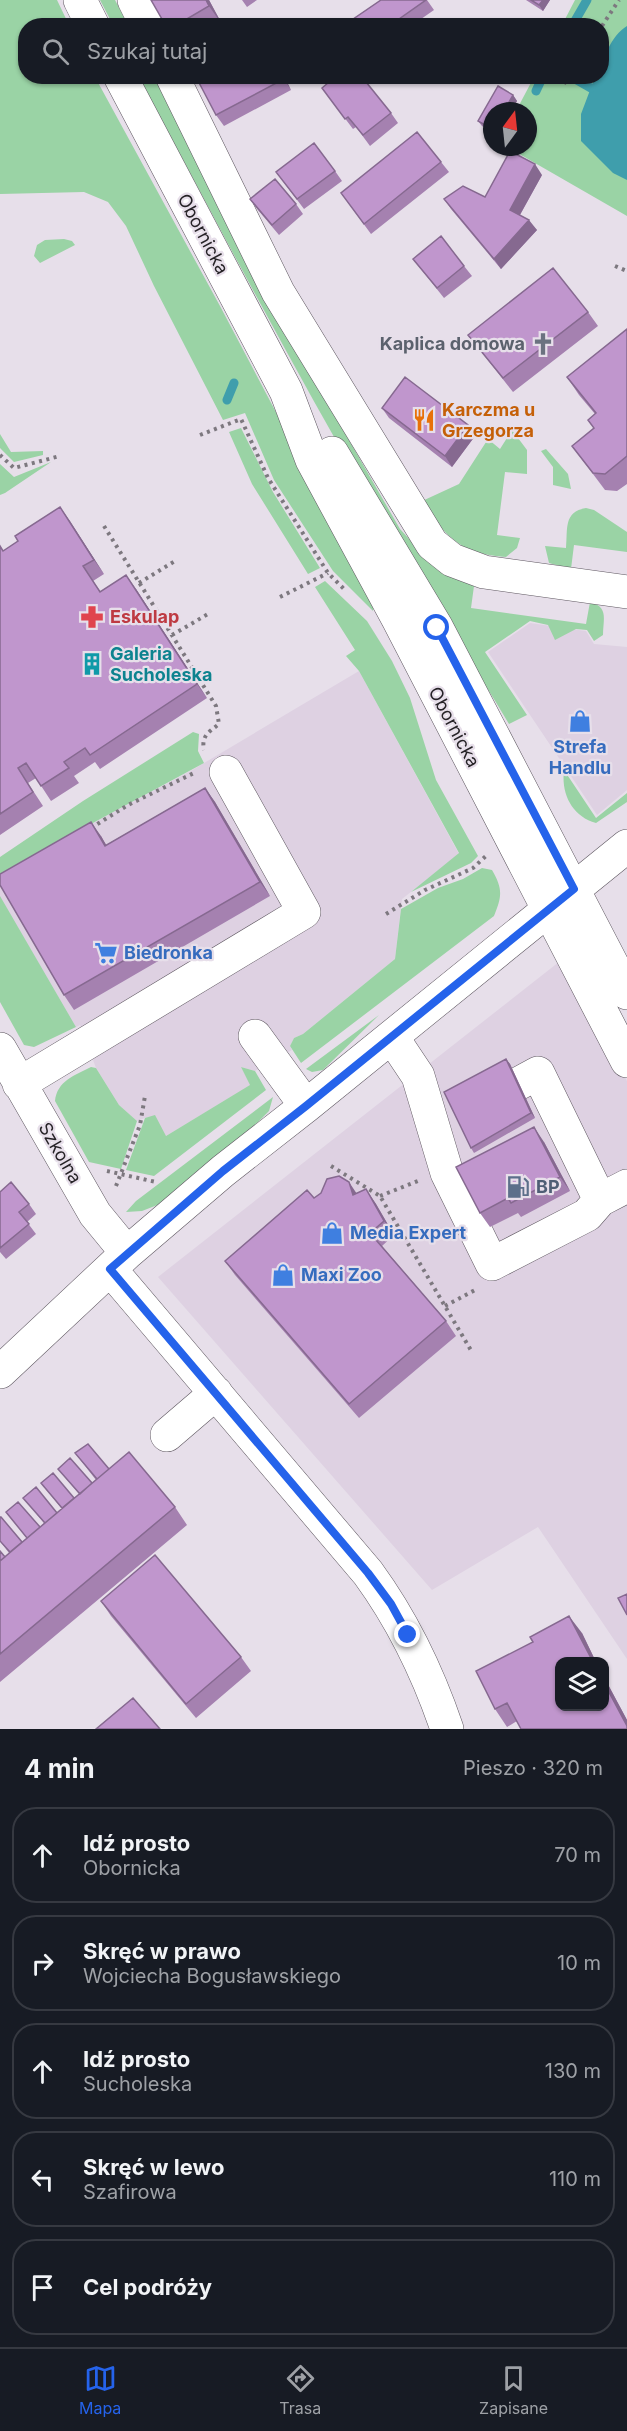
<!DOCTYPE html>
<html lang="pl">
<head>
<meta charset="utf-8">
<style>
  body { margin:0; font-family:Inter,sans-serif; background:#20242c; color:#f1f3f6 }
  .controls { position:absolute; right:18px; bottom:18px; display:grid; overflow:hidden; border-radius:12px; box-shadow:0 2px 4px #0004 }
  .controls button { width:54px; height:54px; display:grid; place-items:center; padding:0; border:0; border-bottom:2px solid #363941; background:#171b24; color:#f1f3f6; font:30px sans-serif }
  .compass { position:absolute; left:483px; top:102px; width:54px; height:54px; border-radius:50%; background:#171b24; box-shadow:0 2px 4px #0004; rotate:15deg }
  .stop { position:absolute; width:18px; height:18px; margin:-14px; border:4px solid #2563eb; border-radius:50%; background:#fff }
  .stop.end { background:#2563eb; border-color:#fff; box-shadow:0 2px 6px #0008 }
  .list { margin:0; padding:0; list-style:none }
  h2 { display:flex; justify-content:space-between; align-items:center; height:78px; margin:0; padding:0 24px; font-size:26px }
  h2 small { font-size:20px; font-weight:400; color:#9ea1a6 }
  .list li { display:grid; grid-template-columns:39px 1fr auto; gap:18px; align-items:center; box-sizing:border-box; height:96px; margin:0 12px 12px; padding:0 12px; border:2px solid #363941; border-radius:24px }
  .list b { display:block; font-size:22px; white-space:nowrap }
  .list p { margin:0; font-size:20px; white-space:nowrap; color:#9ea1a6 }
  .list em { font-size:20px; font-style:normal; color:#9ea1a6 }
  .icon { flex:none; width:33px; height:33px; fill:none; stroke:currentColor; stroke-width:2; stroke-linecap:round; stroke-linejoin:round }
  .map { position:relative; flex:none; width:627px; height:1729px; overflow:hidden }
  .search { position:absolute; background:#171b24; box-shadow:0 2px 4px #0004; left:18px; right:18px; top:18px; height:66px; display:flex; align-items:center; gap:15px; box-sizing:border-box; padding:0 21px; border-radius:24px; color:#9ea1a6; font-size:22px }
  .sheet { height:618px; background:#171b24 }
  nav { display:flex; justify-content:space-around; align-items:center; box-sizing:border-box; height:84px; border-top:2px solid #363941; background:#171b24; font-size:16px; color:#9ea1a6 }
  nav a { display:grid; justify-items:center; gap:3px }
  nav .on { color:#2563eb }
  .map>svg:first-child { display:block }
</style>
</head>
<body>
<div class="map">
<svg width="627" height="1729" viewBox="0 0 627 1729">
  <rect width="100%" height="100%" fill="#e7dfea"/>
  <path fill="#ded1e2" d="M530,623L586,631L594,644L627,647V790L597,815L488,652Z
    M359,671L459,854L402,899L395,959L303,1034L294,1038L290,1046L292,1050L255,1071L241,1067L251,1085L166,1136L145,1118L137,1121L119,1105L96,1068L80,1025L76,1027L0,897V882L41,851L194,769Z
    M564,958L627,1081V1659L538,1527L432,1590L158,1277Z"/>
  <path fill="#9ad3a5" d="M0,0H57L69,25L26,26V76L95,77L220,306L374,598L373,611L333,571L274,480L245,413L223,420L154,286L126,226L108,202L84,192L0,194Z
    M100,0H115L128,25H113Z
    M575,0H627V216L507,147H528V111H516L534,77L602,76V26L562,25Z
    M139,77H155L342,428L400,529L432,564L474,586L471,608L586,624L590,602C609,607 603,619 603,635L594,641L587,630L576,629L555,640L548,625L530,621L485,652L527,715L509,724C473,662 430,605 395,543C305,390 222,233 139,77Z
    M64,239L72,241L75,245L40,263L34,256L37,245L45,240Z
    M241,428L273,492L320,568L308,574L252,484L229,432Z
    M512,430L527,450V474L505,472L497,535L520,538L517,548L506,557C459,554 448,537 420,502L459,484L488,439L500,449Z
    M0,434L11,452L43,451V455L14,462L0,448Z
    M546,449L568,474L571,489L553,485V467L541,451Z
    M51,462L5,493L0,495V464L14,477Z
    M586,508L594,510L627,532V552L574,545L571,569L549,563L545,546L566,548C568,529 563,512 586,508Z
    M325,581L367,621L392,661L410,698L436,780L478,856L471,863L411,892L459,853L359,671L346,656L355,650L315,587Z
    M193,732L199,734L198,751L204,763L41,851L0,882V857L83,801Z
    M564,770L596,818L627,793V802L596,823C572,816 561,794 564,770Z
    M482,868L492,870C503,889 502,896 494,916L301,1063L290,1046L294,1038L303,1034L395,959L401,909L438,888L463,879Z
    M0,896L76,1027L34,1047L24,1045L0,1002Z
    M379,1015L323,1070L312,1072L306,1069Z
    M91,1067L96,1068L119,1105L137,1121L121,1169L89,1162L55,1101C57,1081 75,1075 91,1067Z
    M241,1067L255,1071L266,1090L154,1176L126,1170L145,1118L155,1115L166,1136L250,1085Z
    M273,1097L269,1111L258,1122L160,1204L142,1211L126,1212L136,1201Z"/>
  <path fill="#3f9eac" d="M627,26V180L613,173L581,141V114L595,77L602,76C602,58 611,36 627,26Z"/>
  <g fill="none" stroke-linecap="round" stroke-linejoin="round">
    <path stroke="#3f9eac" stroke-width="9" d="M572,26L587,0
      M570,76L591,88
      M536,91L543,76
      M227,400L234,383"/>
    <g stroke="#5e5760" stroke-width="34">
      <path id="minor" d="M134,0L147,26
        M172,76L278,292L432,544L452,560L484,572L627,592
        M255,1036L306,1106
        M392,1037L418,1076L447,1173L492,1264L587,1215L600,1200L627,1186
        M0,1049L95,1214L127,1253
        M19,1084L304,912L226,772
        M479,1105L538,1073L600,1200
        M110,1269L368,1573C403,1621 428,1673 447,1729
        M0,1372L127,1253L223,1171L306,1106L627,846
        M167,1435L216,1393"/>
    </g>
    <g stroke="#5e5760" stroke-width="34">
      <path id="major" d="M80,0L93,26
        M120,76L286,391L312,460L398,619L627,1061
        M332,453L437,628L627,993"/>
    </g>
    <path stroke="#7d787f" stroke-width="4" stroke-dasharray="3 4.5" stroke-linecap="butt" d="M602,26L619,0
      M564,84L568,76
      M615,266L627,271
      M200,435L241,419L268,478L328,573L344,589
      M0,455L14,468L60,456
      M104,526L216,706L219,724C209,732 201,736 204,750
      M139,583L175,561
      M280,597L328,573
      M172,635L208,614
      M91,828L128,805L196,772
      M386,914L425,890L473,868L487,855
      M331,1166L380,1196L472,1352
      M107,1171L156,1182
      M116,1186L140,1125L145,1096
      M380,1196L418,1181
      M445,1306L475,1290"/>
    <use href="#minor" stroke="#fff" stroke-width="33"/>
    <use href="#major" stroke="#fff" stroke-width="33"/>
  </g>
  <path fill="#a581b0" d="M209,0L223,26H166Z
    M242,0H257L247,7Z
    M381,0H427L434,10L411,26H343Z
    M526,0H550L543,11Z
    M284,76L291,90L224,126L216,115Z
    M322,88L391,113L398,123L370,146L356,127L353,129Z
    M513,95L517,101L511,111H492V132L482,126L478,121Z
    M441,162L449,172L371,234L341,193Z
    M335,171L342,181L304,209L276,172Z
    M542,175L520,215L537,230L501,269L451,209L444,199L485,197Z
    M250,199L296,204L303,214L279,235L258,210Z
    M413,259L464,266L472,276L444,298Z
    M588,312L598,326L513,392L468,335Z
    M627,329V484L617,491L605,490L572,446L594,429L595,414L579,395L567,377Z
    M382,408L468,425L475,436L452,467L389,418Z
    M60,507L104,574L93,581L101,592L136,589L207,698L100,769L95,762L74,776L79,783L51,801L36,778L28,783L43,806L0,835V546L3,551L18,541Z
    M205,788L215,802L270,896L74,1010L64,995L101,836L106,845Z
    M506,1059L510,1064L535,1118L474,1153L471,1148Z
    M544,1142L570,1191L521,1217L518,1213L490,1227L480,1213Z
    M366,1189L376,1204L394,1235L382,1246L446,1321L456,1336L359,1418L235,1275L225,1261L314,1198L357,1193Z
    M0,1192L29,1204L36,1214L27,1222L36,1234L6,1259L0,1252Z
    M75,1453L109,1469L175,1507L187,1525L0,1682V1551L5,1557L9,1553L0,1541V1517L22,1542L27,1538L6,1512L40,1527L44,1523L23,1498L57,1513L62,1509L41,1483L74,1498L79,1494L58,1469L92,1483L96,1480Z
    M101,1601L241,1657L251,1671L196,1718L111,1616Z
    M582,1633L596,1662H560L604,1677L627,1720V1729L517,1721L507,1727L495,1709L533,1642Z"/>
  <path fill="#866990" d="M206,0H209L223,26L209,6Z
    M543,0H550L543,11L539,5Z
    M282,76H284L291,90L284,79Z
    M513,95L517,101L511,111H504Z
    M535,164L542,175L517,220L510,210Z
    M529,220L537,230L501,269L494,259Z
    M468,425L475,436L452,467L445,456Z
    M60,507L70,521L104,574L94,560Z
    M126,575L136,589L207,698L197,684Z
    M205,788L215,802L270,896L260,882Z
    M91,822L101,836L115,860L105,846Z
    M506,1059L510,1064L535,1118L531,1113Z
    M534,1127L544,1142L570,1191L560,1177Z
    M349,1182L359,1197L353,1195Z
    M366,1189L376,1204L394,1235L384,1221Z
    M569,1616L582,1633L596,1662H593Z
    M604,1677L627,1720V1726L604,1683Z"/>
  <path fill="#c096cd" stroke="#866990" stroke-width="1.5" d="M151,0H206L209,6L175,26H166Z
    M381,0H426L389,26H343Z
    M531,0H543L539,5Z
    M197,76H282L284,79L216,115L196,77Z
    M336,76H356L358,79L366,82L391,113L363,135L348,117L345,119L322,88Z
    M498,86L513,95L504,111H492V129L478,121Z
    M417,132L441,162L364,224L341,193Z
    M314,143L335,171L297,199L276,172Z
    M510,151L535,164L510,210L529,220L494,259L444,199L463,186L485,197Z
    M275,179L296,204L272,225L250,199Z
    M441,236L464,266L437,288L413,259Z
    M553,268L588,312L503,378L468,335Z
    M627,329V456L605,474L593,473L572,446L594,428L588,420L596,413L567,377Z
    M405,377L468,425L445,456L382,408Z
    M60,507L94,560L83,566L100,592L126,575L197,684L90,755L85,748L64,762L69,768L41,786L26,763L18,768L33,792L0,814V546L3,551L18,541L15,536Z
    M205,788L260,882L64,995L0,885V874L91,822L105,846Z
    M506,1059L531,1113L471,1148L444,1092Z
    M534,1127L560,1177L511,1203L508,1198L480,1213L456,1167Z
    M339,1176L349,1182L353,1195L366,1189L384,1221L370,1233L446,1321L349,1404L225,1261L307,1190L314,1198L321,1193L327,1179Z
    M11,1182L29,1204L19,1212L29,1224L0,1248V1192Z
    M88,1444L109,1469L97,1479L75,1453Z
    M129,1452L175,1507L0,1654V1561Z
    M70,1458L92,1483L80,1494L58,1469Z
    M53,1473L74,1498L62,1508L41,1483Z
    M36,1487L57,1513L45,1523L23,1498Z
    M18,1502L40,1527L27,1538L6,1512Z
    M0,1517H1L22,1542L10,1552L0,1541Z
    M0,1551L5,1557L0,1561Z
    M155,1555L241,1657L186,1704L101,1601Z
    M627,1594V1615L618,1598Z
    M569,1616L593,1662H560V1707H604V1683L627,1726V1729H521L507,1703L495,1709L476,1671L533,1642L530,1637Z
    M133,1698L160,1729H96Z"/>
  <g fill="none" stroke-linecap="round" stroke-linejoin="round">
    <path stroke="#2563eb" stroke-width="8" d="M408,1635L391,1604L368,1573L110,1269L223,1171L306,1106L574,889L437,628"/>
  </g>
  <defs>
    <g id="church-bare" transform="scale(1.8)"><path d="M-1.2-6h2.4v3.5h3.3v2.4h-3.3V6h-2.4V-.1h-3.3v-2.4h3.3Z" fill="#6b7280" stroke="#e7dfea" stroke-width="2.5" paint-order="stroke"/></g>
    <g id="restaurant-bare" transform="scale(1.8)"><path d="M-5-6h1v4h1v-4h1v4h1v-4h1v5L-1.5 .5V6h-2V.5L-5-1ZM5-6V6H3V1.5H1.5Q1.5-4 5-6Z" fill="#e8710a" stroke="#e7dfea" stroke-width="2.5" paint-order="stroke"/></g>
    <g id="pharmacy-bare" transform="scale(1.8)"><path d="M-2-6h4v4h4v4h-4v4h-4v-4h-4v-4h4Z" fill="#e0444e" stroke="#e7dfea" stroke-width="2.5" paint-order="stroke"/></g>
    <g id="building-bare" transform="scale(1.8)"><path d="M-4-6H4V6H1V3H-1V6H-4ZM-2.5-4.3h1.7v1.8h-1.7ZM.8-4.3h1.7v1.8H.8ZM-2.5-1h1.7V.8h-1.7ZM.8-1h1.7V.8H.8Z" fill="#0f9aa8" stroke="#e7dfea" stroke-width="2.5" paint-order="stroke"/></g>
    <g id="shop-bare" transform="scale(1.8)"><path d="M-5-2.5h2.3a2.7 3.5 0 0 1 5.4 0H5L5.5 6h-11ZM-1.5-2.5h3a1.5 2.3 0 0 0-3 0Z" fill="#3f7fe0" stroke="#e7dfea" stroke-width="2.5" paint-order="stroke"/></g>
    <g id="supermarket-bare" transform="scale(1.8)"><path d="M-6-5.5h2.5l.6 2H6L4.5 2H-2.5L-4.4-4H-6ZM-1.5 3.2a1.3 1.3 0 1 0 .1 0ZM3 3.2a1.3 1.3 0 1 0 .1 0Z" fill="#3f7fe0" stroke="#e7dfea" stroke-width="2.5" paint-order="stroke"/></g>
    <g id="fuel-bare" transform="scale(1.8)"><path d="M-5.5-6h7V0h2V4h1.3V-2.5L3-4.5l.8-.8L6-3V5H2.5V1h-1V6h-7ZM-4.2-4.7v3.2H.2V-4.7Z" fill="#5c6f8a" stroke="#e7dfea" stroke-width="2.5" paint-order="stroke"/></g>
  </defs>
  <g fill-rule="evenodd">
    <use href="#church-bare" x="543" y="344"/>
    <use href="#restaurant-bare" x="424" y="420"/>
    <use href="#pharmacy-bare" x="92" y="617"/>
    <use href="#building-bare" x="92" y="664"/>
    <use href="#shop-bare" x="580" y="721"/>
    <use href="#supermarket-bare" x="106" y="953"/>
    <use href="#fuel-bare" x="518" y="1187"/>
    <use href="#shop-bare" x="332" y="1233"/>
    <use href="#shop-bare" x="283" y="1275"/>
  </g>
  <g text-anchor="middle" stroke-width="4.5" stroke-linejoin="round" paint-order="stroke">
    <g font-size="18" fill="#262327" stroke="#e7dfea">
      <text transform="translate(203 234) rotate(62)" y="6">Obornicka</text>
      <text transform="translate(454 727) rotate(62)" y="6">Obornicka</text>
      <text transform="translate(60 1153) rotate(60)" y="6">Szkolna</text>
    </g>
    <g font-size="18" font-weight="bold" fill="#5b616d" stroke="#e7dfea" text-anchor="end">
      <text x="525" y="350">Kaplica domowa</text>
    </g>
    <g font-size="18" font-weight="bold" fill="#c56008" stroke="#e7dfea" text-anchor="start">
      <text x="442" y="416">Karczma u<tspan x="442" dy="21">Grzegorza</tspan></text>
    </g>
    <g font-size="18" font-weight="bold" fill="#be3a42" stroke="#e7dfea" text-anchor="start">
      <text x="110" y="623">Eskulap</text>
    </g>
    <g font-size="18" font-weight="bold" fill="#0d838f" stroke="#e7dfea" text-anchor="start">
      <text x="110" y="660">Galeria<tspan x="110" dy="21">Sucholeska</tspan></text>
    </g>
    <g font-size="18" font-weight="bold" fill="#366cbe" stroke="#e7dfea" text-anchor="start">
      <text x="580" y="753" text-anchor="middle">Strefa<tspan x="580" dy="21">Handlu</tspan></text>
      <text x="124" y="959">Biedronka</text>
      <text x="350" y="1239">Media Expert</text>
      <text x="301" y="1281">Maxi Zoo</text>
    </g>
    <g font-size="18" font-weight="bold" fill="#4e5e75" stroke="#e7dfea" text-anchor="start">
      <text x="536" y="1193">BP</text>
    </g>
  </g>
</svg>
<div class="controls">
<button><svg class="icon" aria-label="layers" viewBox="0 0 24 24"><path d="M12 4l9 5-9 5-9-5zM3 14l9 5 9-5"/></svg></button>
</div>
<svg class="compass" viewBox="-18 -18 36 36"><path d="M0-13l5 13h-10z" fill="#e53935"/><path d="M0 13l5-13h-10z" fill="#9ea1a6"/></svg>
<div class="stop" style="left:437px;top:628px"></div>
<div class="stop end" style="left:408px;top:1635px"></div>
<div class="search"><svg class="icon" aria-label="search" viewBox="0 0 24 24"><circle cx="10" cy="10" r="6"/><path d="M15 15l6 6"/></svg>Szukaj tutaj</div>
</div>
<section class="sheet">
<h2>4 min<small>Pieszo · 320 m</small></h2>
<ul class="list">
<li><svg class="icon" aria-label="ahead" viewBox="0 0 24 24"><path d="M12 20V5M6 11l6-6 6 6"/></svg><div><b>Idź prosto</b><p>Obornicka</p></div><em>70 m</em></li>
<li><svg class="icon" aria-label="right" viewBox="0 0 24 24"><path d="M7 20v-9h11M14 6l5 5-5 5"/></svg><div><b>Skręć w prawo</b><p>Wojciecha Bogusławskiego</p></div><em>10 m</em></li>
<li><svg class="icon" aria-label="ahead" viewBox="0 0 24 24"><path d="M12 20V5M6 11l6-6 6 6"/></svg><div><b>Idź prosto</b><p>Sucholeska</p></div><em>130 m</em></li>
<li><svg class="icon" aria-label="left" viewBox="0 0 24 24"><path d="M17 20v-9H6M10 6l-5 5 5 5"/></svg><div><b>Skręć w lewo</b><p>Szafirowa</p></div><em>110 m</em></li>
<li><svg class="icon" aria-label="arrive" viewBox="0 0 24 24"><path d="M6 21V4h12l-3 4 3 4H6"/></svg><div><b>Cel podróży</b></div></li>
</ul>
</section>
<nav>
<a class="on"><svg class="icon" aria-label="map" viewBox="0 0 24 24"><path d="M3 6l6-2 6 2 6-2v14l-6 2-6-2-6 2zM9 4v14M15 6v14"/></svg>Mapa</a>
<a><svg class="icon" aria-label="directions" viewBox="0 0 24 24"><path d="M12 3l9 9-9 9-9-9zM9 14v-3h6M13 9l2 2-2 2"/></svg>Trasa</a>
<a><svg class="icon" aria-label="saved" viewBox="0 0 24 24"><path d="M7 4h10v16l-5-4-5 4z"/></svg>Zapisane</a>
</nav>
</body>
</html>
